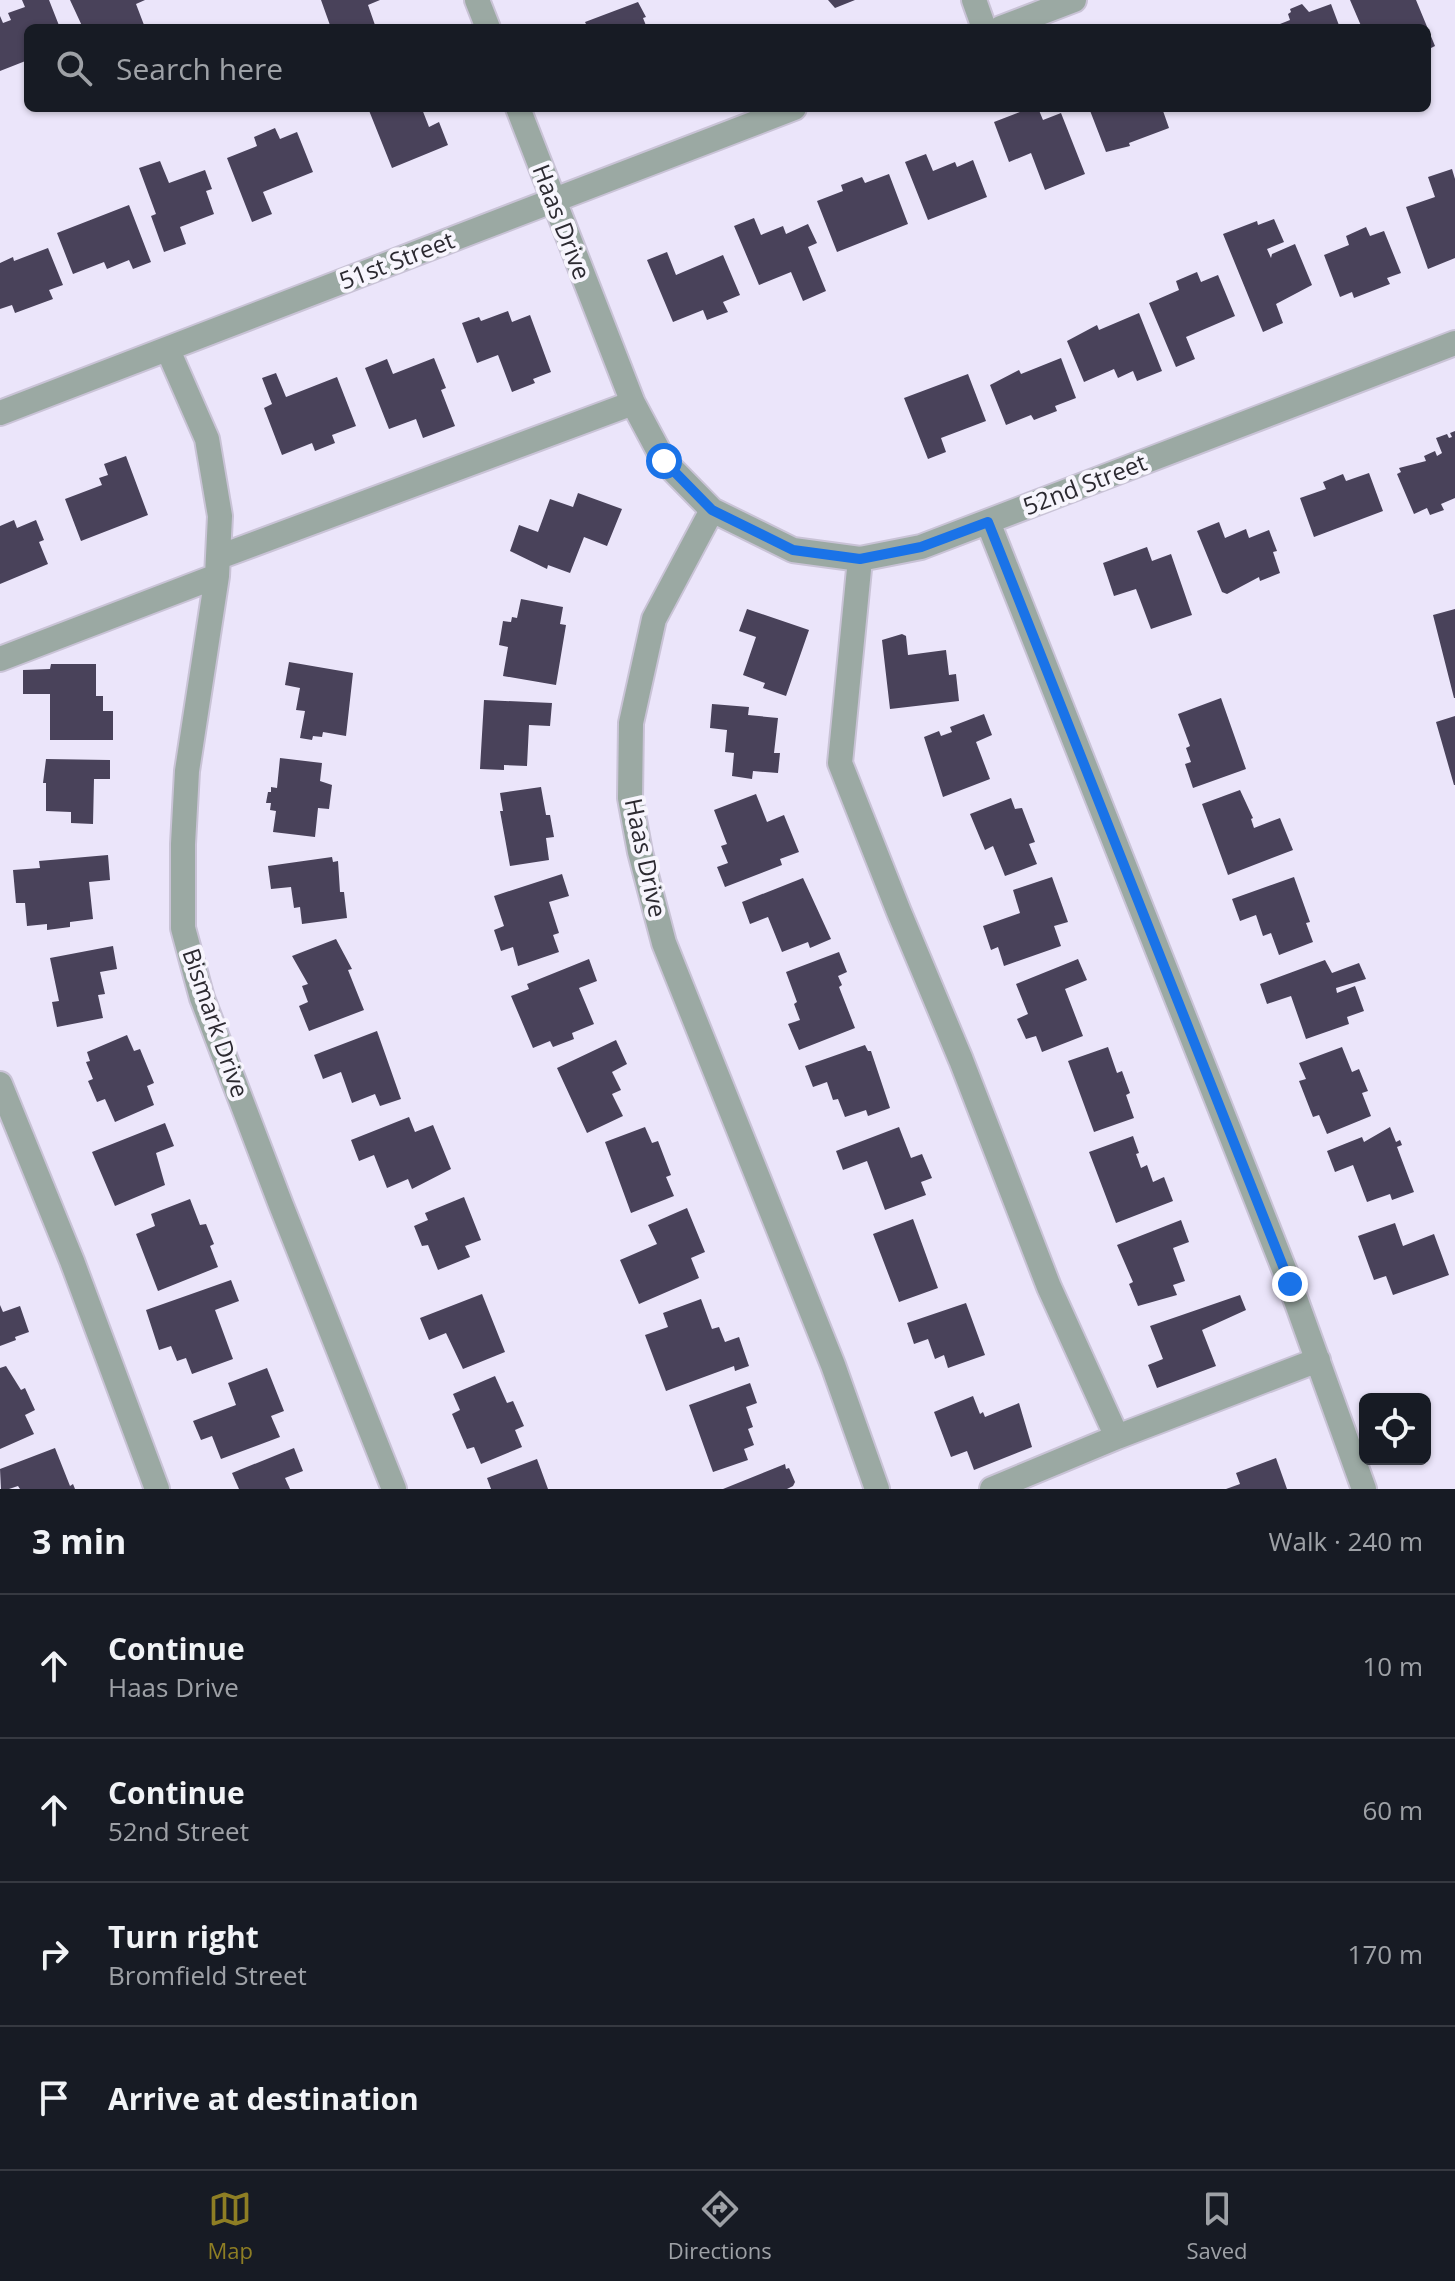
<!DOCTYPE html>
<html lang="en">
<head>
<meta charset="utf-8">
<style>
  body { margin:0; font-family:"Open Sans",sans-serif; background:#20242c; color:#f1f3f6 }
  .controls { position:absolute; right:24px; bottom:24px; display:grid; overflow:hidden; border-radius:12px; box-shadow:0 2px 6px #0004 }
  .controls button { width:72px; height:72px; display:grid; place-items:center; padding:0; border:0; border-bottom:2px solid #363941; background:#171b24; color:#f1f3f6; font:40px sans-serif }
  .stop { position:absolute; width:24px; height:24px; margin:-18px; border:6px solid #1a73e8; border-radius:50%; background:#fff }
  .stop.end { background:#1a73e8; border-color:#fff; box-shadow:0 2px 8px #0008 }
  .list { margin:0; padding:0; list-style:none }
  h2 { display:flex; justify-content:space-between; align-items:center; height:104px; margin:0; padding:0 32px; font-size:34px }
  h2 small { font-size:26px; font-weight:400; color:#9ea1a6 }
  .list li { display:grid; grid-template-columns:52px 1fr auto; gap:24px; align-items:center; box-sizing:border-box; height:144px; padding:0 32px; border-top:2px solid #363941 }
  .list b { display:block; font-size:30px; white-space:nowrap }
  .list p { margin:0; font-size:26px; white-space:nowrap; color:#9ea1a6 }
  .list em { font-size:26px; font-style:normal; color:#9ea1a6 }
  .icon { flex:none; width:44px; height:44px; fill:none; stroke:currentColor; stroke-width:2; stroke-linecap:round; stroke-linejoin:round }
  .map { position:relative; flex:none; width:1455px; height:1489px; overflow:hidden }
  .search { position:absolute; background:#171b24; box-shadow:0 2px 6px #0004; left:24px; right:24px; top:24px; height:88px; display:flex; align-items:center; gap:20px; box-sizing:border-box; padding:0 28px; border-radius:12px; color:#9ea1a6; font-size:30px }
  .sheet { height:680px; background:#171b24 }
  nav { display:flex; justify-content:space-around; align-items:center; box-sizing:border-box; height:112px; border-top:2px solid #363941; background:#171b24; font-size:22px; color:#9ea1a6 }
  nav a { display:grid; justify-items:center; gap:4px }
  nav .on { color:#8e7e24 }
  .map>svg:first-child { display:block }
</style>
</head>
<body>
<div class="map">
<svg width="1455" height="1489" viewBox="0 0 1455 1489">
  <rect width="100%" height="100%" fill="#ebe5fa"/>
  <path fill="#49425a" d="M22,0H49L60,28H28V60L0,71V16L3,23L11,20L8,13L25,7Z
    M70,0H145L136,4L144,25L136,28H83Z
    M321,0H380L368,5L376,28H331Z
    M828,0H855L835,8Z
    M1350,0H1416L1435,46L1427,50V28H1362Z
    M638,2L646,17L643,18L647,28H588L585,22Z
    M1302,4L1309,12L1331,4L1340,28H1270L1290,20L1288,14L1291,12L1290,9Z
    M368,108H415L417,112L422,109L429,127L439,122L448,145L392,168Z
    M1030,108H1038L1043,120L1061,113L1085,174L1045,190L1031,153L1009,162L994,122Z
    M1089,108H1156V110L1162,108L1169,128L1129,143L1130,146L1106,152Z
    M275,128L280,139L297,132L313,172L263,192L272,214L252,222L227,158L257,146L254,137Z
    M926,154L933,171L955,162L957,167L973,160L987,197L928,220L905,162Z
    M160,161L169,183L205,170L212,189L206,191L214,214L180,227L186,244L164,252L151,216L156,214L139,168Z
    M1452,169L1455,179V258L1428,269L1406,207L1435,197L1428,177Z
    M889,174L908,224L837,252L817,201L843,191L841,185L862,177L865,183Z
    M129,205L151,262L133,269L129,260L107,269L104,262L73,274L57,233Z
    M754,218L761,235L783,226L786,234L808,224L817,243L808,247L826,291L803,301L791,272L759,285L734,226Z
    M1274,219L1284,242L1267,249L1271,258L1272,254L1295,244L1312,285L1276,304L1283,323L1263,332L1223,234L1257,221L1258,225Z
    M1366,227L1370,236L1384,231L1401,273L1387,278L1390,284L1354,298L1352,292L1340,297L1324,255L1349,245L1346,236Z
    M48,248L63,285L49,290L53,299L15,313L12,305L0,309V263L13,257L14,261Z
    M667,252L676,275L723,255L740,295L723,302L728,312L707,320L703,310L673,322L647,260Z
    M1197,272L1201,282L1218,275L1235,316L1186,337L1195,359L1176,367L1149,303L1179,290L1176,281Z
    M508,311L512,322L530,315L551,372L533,379L535,383L512,392L498,355L477,363L462,323L479,317L481,321Z
    M1139,313L1162,371L1137,381L1133,371L1118,378L1114,369L1084,382L1067,341L1097,325L1099,330Z
    M434,358L446,388L441,390L455,426L423,438L416,419L389,429L365,368L387,359L393,374Z
    M1061,358L1076,398L1055,406L1057,411L1034,420L1031,415L1006,425L990,385L1019,370L1021,374Z
    M276,373L286,397L337,377L356,426L332,435L335,443L315,451L312,443L282,455L264,408L272,404L262,378Z
    M968,374L986,421L941,438L946,452L928,459L904,398Z
    M1455,431V498L1441,504L1444,510L1430,515L1427,508L1414,514L1397,474L1401,472L1399,468L1426,461L1424,456L1435,451L1437,456L1442,453L1436,438L1447,434L1449,438L1452,437L1450,433Z
    M126,456L148,515L81,541L65,499L102,485L99,478L108,475L104,464Z
    M1369,473L1383,511L1314,537L1300,498L1326,489L1323,482L1343,474L1346,481Z
    M578,493L622,509L607,546L584,537L570,573L548,565L547,569L510,551L519,525L538,532L550,499L573,507Z
    M14,520L17,528L36,520L44,540L39,542L48,564L0,584V526Z
    M1219,522L1225,538L1246,529L1249,538L1269,530L1277,551L1273,552L1280,573L1260,581L1259,577L1227,594L1222,592L1197,531Z
    M1147,547L1152,561L1171,554L1192,615L1151,629L1136,589L1114,596L1103,563Z
    M521,599L563,607L560,624L566,625L556,685L503,676L508,647L499,645L503,621L511,622L512,617L517,618Z
    M747,609L809,630L786,696L763,688L765,683L743,675L756,637L739,631Z
    M1455,609V698H1454L1433,615Z
    M902,634L906,636L908,655L946,650L949,675L956,674L959,701L890,709L882,640Z
    M289,662L353,673L346,736L323,732L322,737L313,736L312,740L300,738L305,711L296,710L300,688L285,685Z
    M51,664H96V696H103V711H113V740H50V694H23V670L50,669Z
    M1221,698L1246,769L1193,788L1185,764L1191,762L1186,748L1190,746L1178,714Z
    M484,700L552,703L550,726L529,725L527,766L504,765V770L480,769Z
    M712,704L749,707L748,715L778,718L774,753H780L778,773L753,771L752,779L732,776L734,753L725,752L727,730L710,728Z
    M984,714L992,735L976,742L990,779L943,797L924,737L939,731L941,736L952,732L950,727Z
    M1455,716V785H1454L1436,722Z
    M280,758L322,763L320,781L332,785L329,809L318,808L315,837L273,832L276,811L270,810L271,803H266L268,792H271V787L277,788Z
    M46,759L110,760V779H94L93,824L71,823V812L46,811V783H43Z
    M541,787L546,815H550L554,837L546,838L549,860L510,866L500,811H503L500,793Z
    M1240,790L1253,818L1251,819L1254,828L1280,818L1293,850L1228,875L1202,804Z
    M756,794L767,822L784,815L799,852L780,859L782,865L725,887L717,867L728,863L721,846L727,844L714,810Z
    M1011,798L1015,809L1022,808L1035,842L1029,844L1037,864L1005,876L993,846L985,850L970,814Z
    M108,855L110,880L89,882L93,919L70,922V927L47,930V924L27,926L25,903H16L13,870L40,868L39,861Z
    M332,857L333,862L338,861L340,892H344L347,918L302,924L300,907L294,908L291,887L271,889L268,866Z
    M562,874L569,896L549,902L559,933L553,935L559,952L518,966L513,947L501,951L494,930L504,926L494,896Z
    M1052,877L1068,922L1054,926L1061,946L1004,966L998,947L991,950L983,926L1020,913L1013,890Z
    M1294,877L1310,922L1306,923L1313,942L1279,955L1271,933L1263,936L1256,915L1240,921L1232,899Z
    M803,878L831,939L810,948L808,942L782,952L768,917L750,924L742,902Z
    M336,939L352,969L348,970L364,1010L309,1031L299,1006L308,1002L302,986L308,984L292,956Z
    M113,946L117,969L100,972L105,994L98,995L103,1018L57,1027L52,1002L59,1001L50,958Z
    M839,952L847,972L838,976L842,985L839,987L855,1028L799,1050L788,1024L800,1020L794,1004L797,1002L786,972Z
    M589,959L597,981L579,988L594,1024L572,1033L574,1039L553,1047L550,1041L533,1048L511,996L529,989L527,984Z
    M1078,959L1087,980L1065,989L1083,1036L1042,1052L1036,1036L1026,1039L1017,1019L1028,1014L1016,984Z
    M1325,960L1332,973L1359,963L1366,979L1336,988L1337,993L1355,986L1364,1011L1347,1017L1349,1024L1306,1039L1291,996L1267,1004L1260,984Z
    M377,1031L401,1099L380,1106L375,1094L352,1103L341,1072L323,1079L314,1055Z
    M127,1035L134,1051L140,1049L154,1083L147,1086L154,1105L115,1122L105,1099L97,1102L88,1081L93,1079L86,1062L90,1061L87,1052Z
    M616,1040L627,1064L612,1072L621,1090L612,1094L623,1116L587,1133L557,1068Z
    M865,1045L868,1051H871L890,1108L868,1116L866,1110L845,1117L838,1099L833,1100L827,1082L813,1087L805,1066Z
    M1108,1047L1117,1073L1122,1071L1130,1093L1126,1095L1134,1118L1094,1132L1068,1061Z
    M1342,1047L1352,1072L1359,1069L1368,1091L1362,1093L1371,1116L1327,1134L1319,1115L1313,1117L1299,1081L1306,1079L1299,1063Z
    M409,1117L415,1132L433,1125L451,1169L412,1189L408,1179L387,1188L374,1155L359,1161L351,1140Z
    M165,1123L174,1146L156,1153L165,1185L115,1206L92,1152Z
    M645,1127L652,1143L658,1141L671,1175L666,1177L674,1196L631,1213L605,1142Z
    M899,1127L911,1158L922,1154L932,1178L921,1182L926,1195L885,1210L867,1161L843,1170L836,1151Z
    M1390,1127L1396,1142L1400,1140L1402,1145L1397,1147L1414,1192L1392,1200L1390,1194L1367,1202L1353,1165L1335,1172L1327,1151L1362,1137L1364,1142Z
    M1133,1136L1139,1153L1136,1154L1141,1168L1147,1165L1153,1182L1164,1177L1173,1201L1116,1223L1089,1152Z
    M464,1197L481,1240L465,1246L470,1257L438,1270L428,1245L422,1246L414,1226L428,1220L425,1213Z
    M190,1199L200,1225L206,1224L214,1244L210,1246L218,1267L158,1291L136,1234L155,1226L151,1214Z
    M687,1208L705,1252L691,1258L699,1278L639,1304L620,1260L657,1244L648,1225Z
    M913,1219L938,1288L899,1302L873,1234Z
    M1181,1220L1189,1242L1173,1248L1185,1281L1173,1285L1177,1295L1138,1306L1129,1284L1133,1282L1117,1245Z
    M1395,1223L1403,1246L1434,1234L1449,1275L1393,1295L1386,1276L1374,1280L1358,1236Z
    M231,1280L239,1301L215,1310L233,1359L192,1374L186,1358L177,1361L171,1346L159,1350L146,1310Z
    M482,1294L505,1352L463,1369L446,1333L429,1340L420,1318Z
    M1240,1295L1246,1310L1202,1330L1216,1366L1157,1388L1148,1365L1163,1359L1150,1326Z
    M701,1299L712,1329L719,1327L725,1342L739,1337L749,1366L735,1371L734,1366L666,1391L645,1335L668,1327L663,1313Z
    M966,1303L985,1355L948,1368L944,1355L935,1359L928,1339L914,1344L907,1323Z
    M0,1305L3,1312L20,1306L29,1332L15,1337L16,1340L0,1346Z
    M6,1366L21,1390L25,1388L35,1410L25,1415L34,1434L0,1449V1368Z
    M267,1368L284,1411L271,1416L280,1437L221,1459L212,1436L201,1440L193,1421L236,1405L228,1383Z
    M495,1376L507,1403L513,1401L524,1426L515,1430L522,1447L481,1464L474,1447L467,1449L452,1414L460,1410L453,1394Z
    M750,1383L757,1403L746,1407L753,1427L748,1429L754,1445L744,1449L748,1460L713,1472L689,1405Z
    M973,1396L980,1414L983,1412L985,1417L1019,1403L1032,1447L974,1470L967,1451L951,1457L934,1412Z
    M55,1448L70,1486L73,1484L75,1489H20L18,1486L9,1489H1L0,1469Z
    M294,1448L303,1471L285,1478L290,1489H239L232,1473Z
    M1276,1458L1287,1489H1226L1240,1484L1236,1473Z
    M537,1459L548,1489H491L487,1478Z
    M785,1464L786,1469L789,1468L795,1482L793,1486L787,1489H723Z"/>
  <g fill="none" stroke-linecap="round" stroke-linejoin="round">
    <g stroke="#c9c3d6" stroke-width="28">
      <path id="minor" d="M477,0L488,28
        M974,0L984,28
        M1001,28L1074,0
        M518,108L633,403L664,461L712,510L793,550L860,559L921,547L1455,343
        M168,350L207,439L220,516L217,576L187,771L183,844V928L202,998L281,1205L394,1489
        M0,413L794,108
        M712,510L654,619L631,723L630,798L640,852L664,943L833,1365L877,1489
        M988,522L1290,1284L1364,1489
        M219,557L633,403
        M860,559L840,763L899,912L961,1060L1049,1287L1117,1437
        M0,659L217,576
        M0,1084L72,1261L157,1489
        M992,1489L1117,1437L1318,1360"/>
    </g>
    <use href="#minor" stroke="#9ba9a3" stroke-width="24"/>
  </g>
  <g fill="none" stroke-linecap="round" stroke-linejoin="round">
    <path stroke="#1a73e8" stroke-width="10" d="M664,461L712,510L793,550L860,559L921,547L988,522L1290,1284"/>
  </g>
  <g text-anchor="middle" stroke-width="8" stroke-linejoin="round" paint-order="stroke">
    <g font-size="24" fill="#2c2a31" stroke="#f7f5fd">
      <text transform="translate(561 222) rotate(69)" y="8">Haas Drive</text>
      <text transform="translate(397 261) rotate(-21)" y="8">51st Street</text>
      <text transform="translate(1085 485) rotate(-21)" y="8">52nd Street</text>
      <text transform="translate(645 858) rotate(78)" y="8">Haas Drive</text>
      <text transform="translate(215 1023) rotate(71)" y="8">Bismark Drive</text>
    </g>
  </g>
</svg>
<div class="controls">
<button><svg class="icon" aria-label="locate" viewBox="0 0 24 24"><circle cx="12" cy="12" r="6"/><path d="M12 2v4M12 18v4M2 12h4M18 12h4"/></svg></button>
</div>
<div class="stop" style="left:664px;top:461px"></div>
<div class="stop end" style="left:1290px;top:1284px"></div>
<div class="search"><svg class="icon" aria-label="search" viewBox="0 0 24 24"><circle cx="10" cy="10" r="6"/><path d="M15 15l6 6"/></svg>Search here</div>
</div>
<section class="sheet">
<h2>3 min<small>Walk · 240 m</small></h2>
<ul class="list">
<li><svg class="icon" aria-label="ahead" viewBox="0 0 24 24"><path d="M12 20V5M6 11l6-6 6 6"/></svg><div><b>Continue</b><p>Haas Drive</p></div><em>10 m</em></li>
<li><svg class="icon" aria-label="ahead" viewBox="0 0 24 24"><path d="M12 20V5M6 11l6-6 6 6"/></svg><div><b>Continue</b><p>52nd Street</p></div><em>60 m</em></li>
<li><svg class="icon" aria-label="right" viewBox="0 0 24 24"><path d="M7 20v-9h11M14 6l5 5-5 5"/></svg><div><b>Turn right</b><p>Bromfield Street</p></div><em>170 m</em></li>
<li><svg class="icon" aria-label="arrive" viewBox="0 0 24 24"><path d="M6 21V4h12l-3 4 3 4H6"/></svg><div><b>Arrive at destination</b></div></li>
</ul>
</section>
<nav>
<a class="on"><svg class="icon" aria-label="map" viewBox="0 0 24 24"><path d="M3 6l6-2 6 2 6-2v14l-6 2-6-2-6 2zM9 4v14M15 6v14"/></svg>Map</a>
<a><svg class="icon" aria-label="directions" viewBox="0 0 24 24"><path d="M12 3l9 9-9 9-9-9zM9 14v-3h6M13 9l2 2-2 2"/></svg>Directions</a>
<a><svg class="icon" aria-label="saved" viewBox="0 0 24 24"><path d="M7 4h10v16l-5-4-5 4z"/></svg>Saved</a>
</nav>
</body>
</html>
